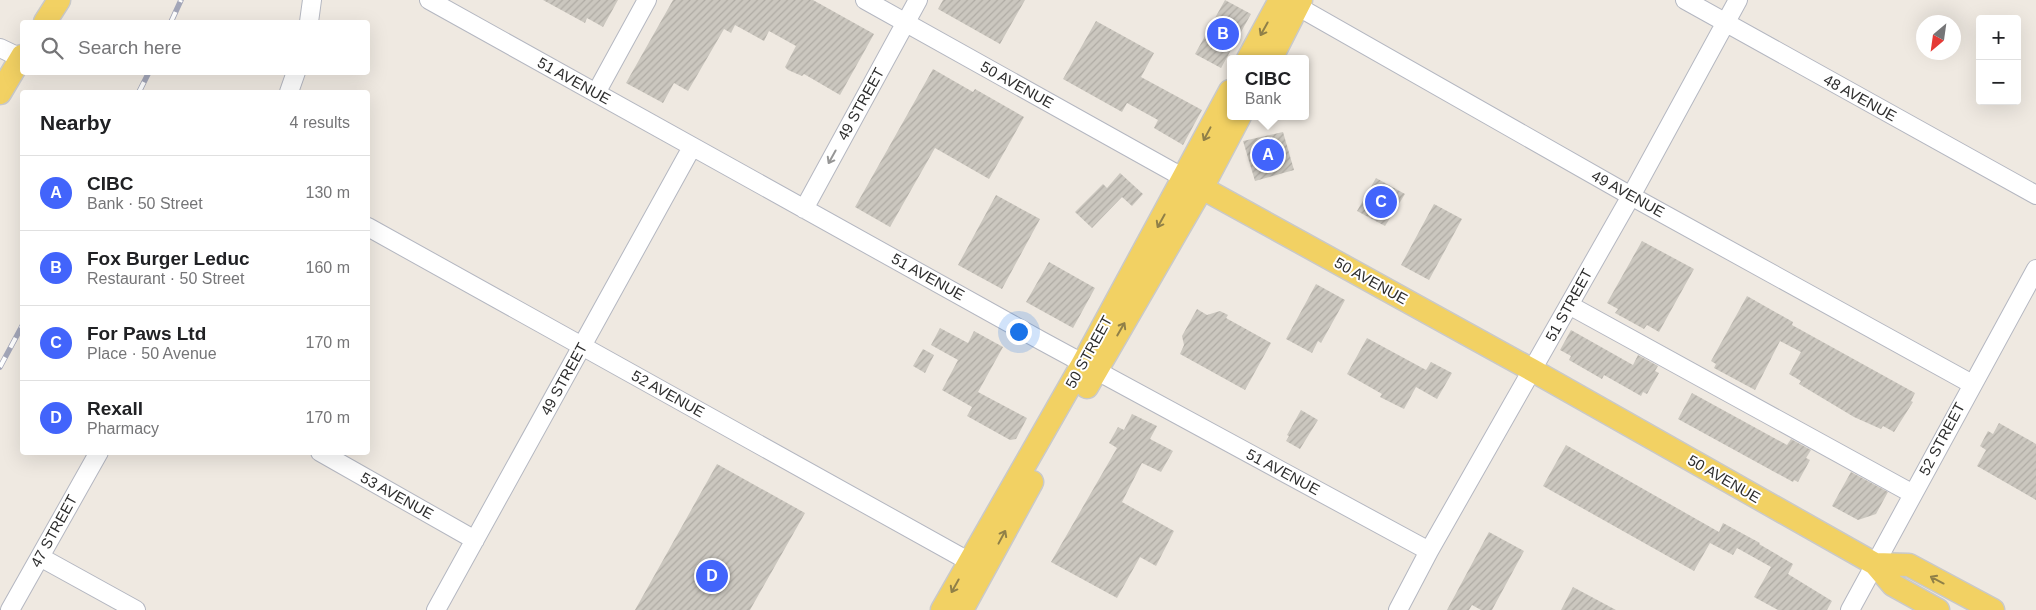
<!DOCTYPE html>
<html lang="en">
<head>
<meta charset="utf-8">
<style>
  body { margin:0; font-family:Helvetica,sans-serif; background:#f2f2f2; color:#202124 }
  .controls { position:absolute; right:15px; top:15px; display:grid; overflow:hidden; border-radius:5px; box-shadow:0 5px 20px #0002 }
  .controls button { width:45px; height:45px; display:grid; place-items:center; padding:0; border:0; border-bottom:1px solid #e0e0e0; background:#fff; color:#202124; font:25px sans-serif }
  .compass { position:absolute; left:1916px; top:15px; width:45px; height:45px; border-radius:50%; background:#fff; box-shadow:0 5px 20px #0002; rotate:209deg }
  .you { position:absolute; left:1018px; top:331px; width:18px; height:18px; margin:-12px; border:4px solid #fff; border-radius:50%; background:#1a73e8; box-shadow:0 0 0 8px #1a73e833 }
  .badge { display:grid; place-items:center; width:32px; height:32px; border-radius:50%; background:#4264fb; color:#fff; font-size:16px; font-weight:700 }
  .pin { position:absolute; translate:-50% -50%; border:2px solid #fff; box-shadow:0 1px 5px #0006 }
  .popup { position:absolute; left:1227px; top:55px; width:82px; height:65px; box-sizing:border-box; display:grid; place-content:center; border-radius:5px; background:#fff; filter:drop-shadow(0 1px 4px #0005); font-size:16px; white-space:nowrap; color:#757577 }
  .popup b { font-size:19px; color:#202124 }
  .popup::after { content:''; position:absolute; left:50%; top:100%; margin-left:-10px; border:10px solid transparent; border-top-color:#fff }
  .list { margin:0; padding:0; list-style:none }
  h2 { display:flex; justify-content:space-between; align-items:center; height:65px; margin:0; padding:0 20px; font-size:21px }
  h2 small { font-size:16px; font-weight:400; color:#757577 }
  .list li { display:grid; grid-template-columns:32px 1fr auto; gap:15px; align-items:center; box-sizing:border-box; height:75px; padding:0 20px; border-top:1px solid #e0e0e0 }
  .list b { display:block; font-size:19px; white-space:nowrap }
  .list p { margin:0; font-size:16px; white-space:nowrap; color:#757577 }
  .list em { font-size:16px; font-style:normal; color:#757577 }
  .icon { flex:none; width:28px; height:28px; fill:none; stroke:currentColor; stroke-width:2; stroke-linecap:round; stroke-linejoin:round }
  .map { position:relative; flex:none; width:2036px; height:610px; overflow:hidden }
  .search { position:absolute; background:#fff; box-shadow:0 5px 20px #0002; left:20px; top:20px; width:350px; height:55px; display:flex; align-items:center; gap:12px; box-sizing:border-box; padding:0 18px; border-radius:5px; color:#757577; font-size:19px }
  .panel { position:absolute; background:#fff; box-shadow:0 5px 20px #0002; left:20px; top:90px; width:350px; height:365px; border-radius:5px }
  .map>svg:first-child { display:block }
</style>
</head>
<body>
<div class="map">
<svg width="2036" height="610" viewBox="0 0 2036 610">
  <defs>
    <pattern id="building-hatch" width="6" height="6" patternUnits="userSpaceOnUse" patternTransform="scale(1.25)"><rect width="6" height="6" fill="#cbc7bf"/><path d="M-1 1l2-2M0 6l6-6M5 7l2-2" fill="none" stroke="#afaba4"/></pattern>
  </defs>
  <rect width="100%" height="100%" fill="#efe9e1"/>
  <path fill="url(#building-hatch)" d="M543,0H618L603,27L587,18L585,23Z
    M673,0H813L874,34L840,95L804,74L802,76L788,70L785,67L796,46L769,31L764,41L735,25L731,33L724,29L688,91L674,83L663,103L626,83Z
    M943,0H1025L1000,44L938,9Z
    M1225,0L1251,14L1221,68L1195,54Z
    M1096,21L1154,53L1141,77L1202,110L1183,145L1154,128L1158,120L1127,103L1122,112L1063,79Z
    M933,69L973,92L975,89L1024,117L989,179L935,148L890,227L855,207Z
    M1283,132L1294,170L1255,181L1243,141Z
    M1120,173L1143,194L1132,206L1122,197L1092,228L1075,212L1103,184L1107,188Z
    M1376,178L1405,194L1385,226L1357,211Z
    M996,195L1040,219L1002,289L958,265Z
    M1434,204L1462,219L1429,280L1401,265Z
    M1642,241L1694,269L1659,332L1647,325L1644,329L1615,313L1618,309L1607,303Z
    M1049,262L1095,288L1073,328L1026,302Z
    M1316,284L1345,300L1321,343L1318,341L1312,353L1286,339Z
    M1747,296L1793,322L1792,325L1915,393L1911,401L1913,402L1894,432L1883,426L1881,429L1854,417L1799,384L1801,381L1789,374L1801,352L1780,341L1755,390L1714,368L1716,364L1711,361Z
    M1197,309L1207,315L1220,311L1228,315L1226,318L1271,343L1245,390L1180,354L1184,345L1182,336Z
    M940,328L968,343L974,331L1003,347L978,392L1027,418L1016,439L1010,440L967,416L972,407L942,390L958,360L931,345Z
    M1571,330L1633,365L1638,355L1658,366L1655,371L1659,373L1647,394L1643,392L1641,396L1604,375L1602,379L1569,360L1571,356L1560,350Z
    M1367,338L1426,370L1431,362L1452,373L1437,399L1416,387L1404,409L1380,397L1382,394L1347,374Z
    M923,349L934,355L925,373L913,366Z
    M1692,393L1787,445L1791,439L1811,450L1806,458L1810,460L1798,482L1794,480L1793,482L1678,419Z
    M1301,410L1318,420L1300,449L1286,441L1289,436L1287,435Z
    M1132,414L1157,426L1150,439L1173,451L1161,472L1142,463L1122,502L1174,531L1156,566L1140,557L1117,598L1051,562L1117,448L1109,443L1118,427L1124,430Z
    M1999,423L2036,444V500L1977,466L1986,450L1980,446L1988,431L1993,434Z
    M1566,445L1719,532L1723,523L1760,543L1759,544L1793,564L1788,574L1832,601L1827,610H1778L1754,597L1771,567L1737,548L1733,555L1710,543L1694,571L1543,486Z
    M717,464L805,513L771,573L750,610H635Z
    M1851,472L1888,492L1876,514L1858,520L1832,506Z
    M1489,532L1524,551L1492,610H1481L1472,605L1469,610H1447Z
    M1573,587L1616,610H1561Z"/>
  <g fill="none" stroke-linecap="round" stroke-linejoin="round">
    <g stroke="#b4b7c1" stroke-width="20">
      <path id="minor" d="M429,0L1040,340L1429,551
        M865,0L1184,178
        M1685,0L2036,195
        M1288,1L1631,196L1972,384
        M309,22L312,0
        M0,48L21,58
        M289,92L296,72
        M596,93L647,0
        M804,209L918,0
        M368,227L979,567
        M1569,305L1913,494
        M320,452L475,540
        M40,557L136,610
        M10,610L99,452
        M436,610L692,147
        M1398,610L1429,551L1631,196L1738,0
        M1850,610L2036,269"/>
    </g>
    <g stroke="#c9c9c9" stroke-width="25">
      <path id="major" d="M45,22L59,0
        M1248,59L1280,0
        M1271,59L1301,0
        M0,93L22,56
        M1184,178L1532,370L1875,564L1893,585L1938,610
        M1087,387L1202,188L1240,116
        M1875,564L1909,565L1993,610
        M942,610L1083,363L1230,91
        M962,610L1032,482"/>
    </g>
    <use href="#minor" stroke="#fff" stroke-width="18"/>
    <use href="#major" stroke="#f2d163" stroke-width="22"/>
    <g stroke="#a3a6b8" stroke-width="5.5">
      <path id="rail" d="M171,22L181,0
        M139,92L149,72
        M0,367L22,326"/>
    </g>
    <use href="#rail" stroke="#fff" stroke-width="4" stroke-dasharray="11" stroke-linecap="butt"/>
  </g>
  <defs><path id="oneway-shaft" d="M-6 0H5M1.5-3L5.5 0L1.5 3" fill="none" stroke-width="1.6" stroke-linecap="round" stroke-linejoin="round" transform="scale(1.25)"/></defs>
  <g stroke="#908048">
    <use href="#oneway-shaft" transform="translate(1264 29) rotate(119)"/>
    <use href="#oneway-shaft" transform="translate(1207 134) rotate(118)"/>
    <use href="#oneway-shaft" transform="translate(1161 221) rotate(119)"/>
    <use href="#oneway-shaft" transform="translate(1121 329) rotate(-60)"/>
    <use href="#oneway-shaft" transform="translate(1002 537) rotate(-62)"/>
    <use href="#oneway-shaft" transform="translate(1937 580) rotate(-152)"/>
    <use href="#oneway-shaft" transform="translate(955 586) rotate(119)"/>
  </g>
  <use stroke="#969696" href="#oneway-shaft" transform="translate(832 157) rotate(119)"/>
  <g text-anchor="middle" stroke-width="4" stroke-linejoin="round" paint-order="stroke">
    <g font-size="15" fill="#2e2e2e" stroke="#fff">
      <text transform="translate(574 81) rotate(29)" y="5">51 AVENUE</text>
      <text transform="translate(1017 85) rotate(29)" y="5">50 AVENUE</text>
      <text transform="translate(1860 98) rotate(29)" y="5">48 AVENUE</text>
      <text transform="translate(861 104) rotate(-61)" y="5">49 STREET</text>
      <text transform="translate(1628 194) rotate(29)" y="5">49 AVENUE</text>
      <text transform="translate(928 277) rotate(29)" y="5">51 AVENUE</text>
      <text transform="translate(1371 281) rotate(29)" y="5">50 AVENUE</text>
      <text transform="translate(1569 305) rotate(-61)" y="5">51 STREET</text>
      <text transform="translate(1089 352) rotate(-61)" y="5">50 STREET</text>
      <text transform="translate(564 379) rotate(-61)" y="5">49 STREET</text>
      <text transform="translate(668 394) rotate(29)" y="5">52 AVENUE</text>
      <text transform="translate(1942 439) rotate(-62)" y="5">52 STREET</text>
      <text transform="translate(1283 472) rotate(28)" y="5">51 AVENUE</text>
      <text transform="translate(1724 479) rotate(30)" y="5">50 AVENUE</text>
      <text transform="translate(397 496) rotate(29)" y="5">53 AVENUE</text>
      <text transform="translate(54 531) rotate(-61)" y="5">47 STREET</text>
    </g>
  </g>
</svg>
<div class="controls">
<button>+</button>
<button>−</button>
</div>
<svg class="compass" viewBox="-18 -18 36 36"><path d="M0-13l5 13h-10z" fill="#e53935"/><path d="M0 13l5-13h-10z" fill="#757577"/></svg>
<div class="you"></div>
<div class="pin badge" style="left:1268px;top:155px">A</div>
<div class="popup"><b>CIBC</b>Bank</div>
<div class="pin badge" style="left:1223px;top:34px">B</div>
<div class="pin badge" style="left:1381px;top:202px">C</div>
<div class="pin badge" style="left:712px;top:576px">D</div>
<div class="search"><svg class="icon" aria-label="search" viewBox="0 0 24 24"><circle cx="10" cy="10" r="6"/><path d="M15 15l6 6"/></svg>Search here</div>
<section class="panel">
<h2>Nearby<small>4 results</small></h2>
<ul class="list">
<li><span class="badge">A</span><div><b>CIBC</b><p>Bank · 50 Street</p></div><em>130 m</em></li>
<li><span class="badge">B</span><div><b>Fox Burger Leduc</b><p>Restaurant · 50 Street</p></div><em>160 m</em></li>
<li><span class="badge">C</span><div><b>For Paws Ltd</b><p>Place · 50 Avenue</p></div><em>170 m</em></li>
<li><span class="badge">D</span><div><b>Rexall</b><p>Pharmacy</p></div><em>170 m</em></li>
</ul>
</section>
</div>
</body>
</html>
